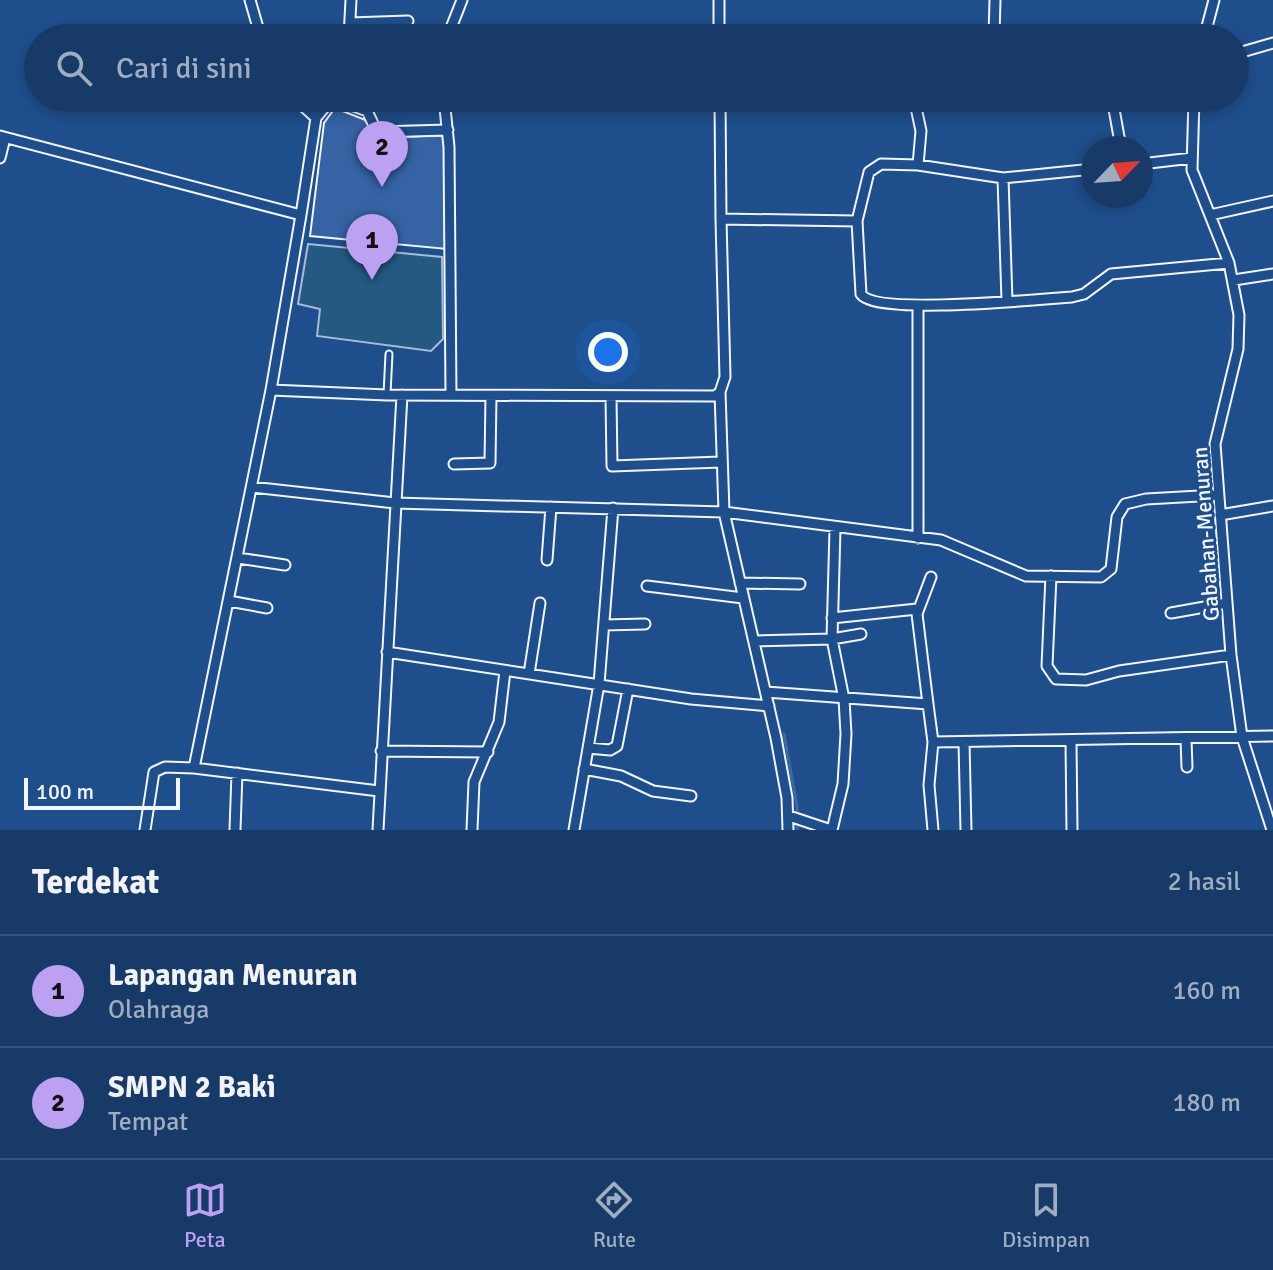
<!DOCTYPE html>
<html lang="id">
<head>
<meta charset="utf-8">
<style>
  body { margin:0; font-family:Signika,sans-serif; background:#20416f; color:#f1f3f6 }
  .compass { position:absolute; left:1081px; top:136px; width:72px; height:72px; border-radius:50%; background:#173a69; box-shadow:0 4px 12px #0003; rotate:65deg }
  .scale { position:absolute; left:24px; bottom:20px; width:156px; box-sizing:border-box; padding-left:8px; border:4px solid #f2f6ff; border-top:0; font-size:22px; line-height:28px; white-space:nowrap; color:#f2f6ff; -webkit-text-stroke:6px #1f4e8c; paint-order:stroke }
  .you { position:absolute; left:608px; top:352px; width:28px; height:28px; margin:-20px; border:6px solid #fff; border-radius:50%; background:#1a73e8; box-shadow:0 0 0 12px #1a73e833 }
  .badge { display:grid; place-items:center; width:52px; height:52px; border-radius:50%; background:#bca0f2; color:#111; font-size:26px; font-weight:700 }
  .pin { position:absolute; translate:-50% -66px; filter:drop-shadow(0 2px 4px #0008) }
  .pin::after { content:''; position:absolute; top:42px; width:28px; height:24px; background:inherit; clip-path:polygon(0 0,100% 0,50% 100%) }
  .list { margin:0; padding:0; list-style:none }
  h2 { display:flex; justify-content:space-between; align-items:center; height:104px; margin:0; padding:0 32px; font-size:34px }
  h2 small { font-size:26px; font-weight:400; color:#9eadc0 }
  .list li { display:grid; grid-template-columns:52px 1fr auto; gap:24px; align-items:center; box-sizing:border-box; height:112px; padding:0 32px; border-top:2px solid #36547d }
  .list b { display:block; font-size:30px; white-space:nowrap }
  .list p { margin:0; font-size:26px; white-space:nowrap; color:#9eadc0 }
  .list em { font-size:26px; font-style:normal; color:#9eadc0 }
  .icon { flex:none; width:44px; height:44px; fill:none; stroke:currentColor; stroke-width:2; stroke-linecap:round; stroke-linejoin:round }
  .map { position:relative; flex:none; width:1273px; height:830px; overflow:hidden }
  .search { position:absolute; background:#173a69; box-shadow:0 4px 12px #0003; left:24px; right:24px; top:24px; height:88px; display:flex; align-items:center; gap:20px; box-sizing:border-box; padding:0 28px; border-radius:44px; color:#9eadc0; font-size:30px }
  .sheet { height:328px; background:#173a69 }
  nav { display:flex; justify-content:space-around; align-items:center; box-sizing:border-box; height:112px; border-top:2px solid #36547d; background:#173a69; font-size:22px; color:#9eadc0 }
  nav a { display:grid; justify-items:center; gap:4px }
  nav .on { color:#bca0f2 }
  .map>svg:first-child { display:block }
</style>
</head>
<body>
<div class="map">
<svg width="1273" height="830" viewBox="0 0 1273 830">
  <rect width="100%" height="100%" fill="#1f4e8c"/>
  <path fill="#245a82" stroke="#a8bbd7" stroke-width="2" d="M308,244L442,257L443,339L431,351L317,336L320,309L298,304Z"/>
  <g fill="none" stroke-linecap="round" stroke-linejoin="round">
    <path stroke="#3b69a3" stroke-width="3" d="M784,734L797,806V830"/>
  </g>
  <path fill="#3563a3" stroke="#f2f6ff" stroke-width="2" d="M335,108L368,121L375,138L448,135L447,249L310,236L324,123Z"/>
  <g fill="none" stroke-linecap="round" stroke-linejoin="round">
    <g stroke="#f2f6ff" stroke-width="9">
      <path id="lane" d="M387,394L389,354"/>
    </g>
    <g stroke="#f2f6ff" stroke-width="13">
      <path id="street" d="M250,0L261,38
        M719,0V38
        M350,23L408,21
        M994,36L995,0
        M349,38L351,0
        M447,38L462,0
        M918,38H1007
        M1204,38L1214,0
        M1235,54L1273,43
        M294,98L316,118
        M444,98L449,147L451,395
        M720,98L721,219
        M914,98L921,131L918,165
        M1112,98L1121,148
        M1194,98L1192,170L1229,263L1239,315L1238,349L1215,444L1231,655L1242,737L1272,830
        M340,101L367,111L377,132L448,130
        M0,136L301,215L271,390L194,768L165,767L154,772L145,830
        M0,158L5,138
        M1141,164L1192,158
        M1003,178L1007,301
        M301,215L316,118L325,107L343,98
        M1210,215L1273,201
        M857,221L861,294C875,316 1040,299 1072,297L1084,294L1111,274L1229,263
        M1234,280L1273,274
        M271,390L387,395L715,396L720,392L725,377L721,219L857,221L869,172L881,164L918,165L1003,178L1093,169
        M720,392L724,512L941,540L1026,576L1101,577L1111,569L1117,517L1125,504L1146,499L1217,495
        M611,397L612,466L721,462
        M454,464L490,463L491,396
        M252,487L395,503L724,512L776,738L787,798L788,830
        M1220,515L1273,506
        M918,538V306
        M238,558L285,565
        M547,560L551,507
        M1051,576L1047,666L1056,679L1086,680L1119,671L1231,655
        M740,583L800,584
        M647,586L743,598
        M229,601L267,608
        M1171,613L1227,603
        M832,618L917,609
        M604,625L645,624
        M756,641L832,639L861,634
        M387,652L691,699L769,706
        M529,674L540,603
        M766,692L928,704L933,742L1273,736
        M928,704L917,614L931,577
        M1186,739L1187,767
        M1071,741L1072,830
        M933,742L929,785L933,830
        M964,742L966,830
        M588,748L610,750L617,746L628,689
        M381,751L488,752
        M194,768L379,791
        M584,769L621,776L653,791L691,796
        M789,816L831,830
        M235,830L237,773
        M378,830L402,395
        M472,830L474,782L499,722L505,671
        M574,830L599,684L613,508
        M832,830L843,784L846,734L844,699L832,639L835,529"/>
    </g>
    <use href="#lane" stroke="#1f4e8c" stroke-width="5"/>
    <use href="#street" stroke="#1f4e8c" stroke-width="9"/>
  </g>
  <g text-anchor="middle" stroke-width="6" stroke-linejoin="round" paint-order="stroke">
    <g font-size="22" fill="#f2f6ff" stroke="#1f4e8c">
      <text transform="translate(1205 534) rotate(-94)" y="8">Gabahan-Menuran</text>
    </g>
  </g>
</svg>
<svg class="compass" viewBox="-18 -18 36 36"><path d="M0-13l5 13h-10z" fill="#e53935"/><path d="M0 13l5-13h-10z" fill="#9eadc0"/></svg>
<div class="scale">100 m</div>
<div class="you"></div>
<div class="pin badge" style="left:372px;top:280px">1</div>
<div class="pin badge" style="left:382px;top:187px">2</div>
<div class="search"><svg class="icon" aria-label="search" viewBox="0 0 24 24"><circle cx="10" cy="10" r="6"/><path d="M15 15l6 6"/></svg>Cari di sini</div>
</div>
<section class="sheet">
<h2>Terdekat<small>2 hasil</small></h2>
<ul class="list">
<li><span class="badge">1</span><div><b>Lapangan Menuran</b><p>Olahraga</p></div><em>160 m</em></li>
<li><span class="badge">2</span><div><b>SMPN 2 Baki</b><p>Tempat</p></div><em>180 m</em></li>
</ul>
</section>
<nav>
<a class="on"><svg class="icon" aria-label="map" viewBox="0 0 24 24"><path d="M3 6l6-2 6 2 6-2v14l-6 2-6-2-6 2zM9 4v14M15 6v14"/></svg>Peta</a>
<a><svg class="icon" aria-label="directions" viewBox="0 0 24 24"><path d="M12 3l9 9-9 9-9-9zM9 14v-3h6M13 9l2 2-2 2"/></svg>Rute</a>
<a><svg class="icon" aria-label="saved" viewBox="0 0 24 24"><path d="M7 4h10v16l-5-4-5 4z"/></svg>Disimpan</a>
</nav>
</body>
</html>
